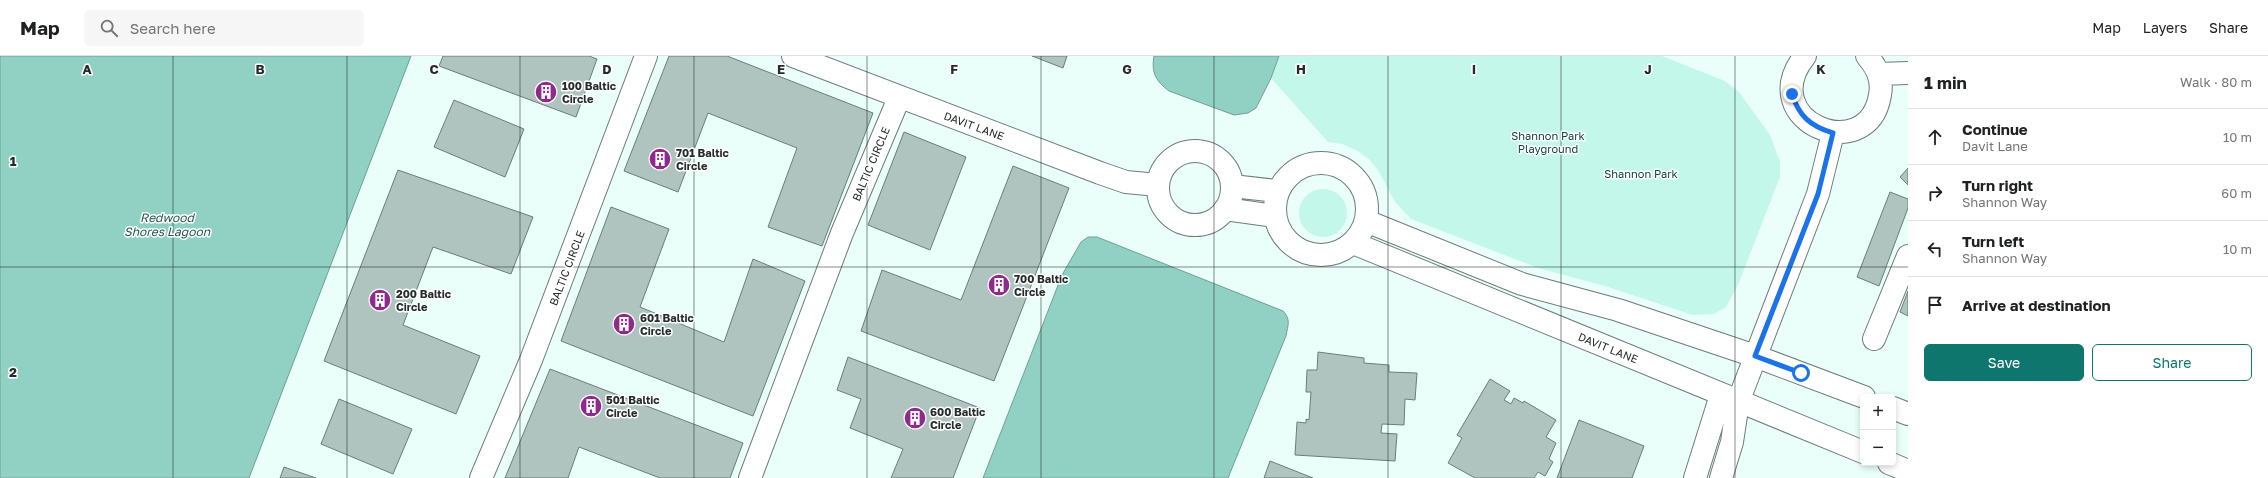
<!DOCTYPE html>
<html lang="en">
<head>
<meta charset="utf-8">
<style>
  body { margin:0; font-family:"Golos Text",sans-serif; background:#f6f6f6; color:#202124 }
  .controls { position:absolute; right:12px; bottom:12px; display:grid; overflow:hidden; border-radius:6px; box-shadow:0 2px 6px #0003 }
  .controls button { width:36px; height:36px; display:grid; place-items:center; padding:0; border:0; border-bottom:1px solid #e0e0e0; background:#fff; color:#202124; font:20px sans-serif }
  .stop { position:absolute; width:12px; height:12px; margin:-9px; border:3px solid #1a73e8; border-radius:50%; background:#fff }
  .stop.end { background:#1a73e8; border-color:#fff; box-shadow:0 1px 4px #0008 }
  .list { margin:0; padding:0; list-style:none }
  h2 { display:flex; justify-content:space-between; align-items:center; height:52px; margin:0; padding:0 16px; font-size:17px }
  h2 small { font-size:13px; font-weight:400; color:#757577 }
  .list li { display:grid; grid-template-columns:26px 1fr auto; gap:12px; align-items:center; box-sizing:border-box; height:56px; padding:0 16px; border-top:1px solid #e0e0e0 }
  .list b { display:block; font-size:15px; white-space:nowrap }
  .list p { margin:0; font-size:13px; white-space:nowrap; color:#757577 }
  .list em { font-size:13px; font-style:normal; color:#757577 }
  .actions { display:flex; gap:8px; padding:12px 16px }
  .actions a { flex:1; padding:9px 0; border:1px solid #0f766e; border-radius:6px; text-align:center; font-size:14px; color:#0f766e }
  .actions .main { background:#0f766e; color:#fff }
  .icon { flex:none; width:22px; height:22px; fill:none; stroke:currentColor; stroke-width:2; stroke-linecap:round; stroke-linejoin:round }
  .map { position:relative; flex:none; width:1908px; height:422px; overflow:hidden }
  header { display:flex; align-items:center; gap:24px; box-sizing:border-box; height:56px; padding:0 20px; background:#fff; border-bottom:1px solid #e0e0e0 }
  header strong { font-size:19px }
  nav { display:flex; gap:22px; margin-inline-start:auto; font-size:14px }
  .search { width:280px; height:36px; background:#f6f6f6; display:flex; align-items:center; gap:10px; box-sizing:border-box; padding:0 14px; border-radius:6px; color:#757577; font-size:15px }
  main { display:flex }
  aside { flex:1; background:#fff }
  .map>svg:first-child { display:block }
</style>
</head>
<body>
<header>
<strong>Map</strong>
<div class="search"><svg class="icon" aria-label="search" viewBox="0 0 24 24"><circle cx="10" cy="10" r="6"/><path d="M15 15l6 6"/></svg>Search here</div>
<nav><a>Map</a><a>Layers</a><a>Share</a></nav>
</header>
<main>
<div class="map">
<svg width="1908" height="422" viewBox="0 0 1908 422">
  <rect width="100%" height="100%" fill="#eafff9"/>
  <path fill="#c2f7ea" d="M1279,0H1662L1725,25L1739,36L1770,79L1780,106V121L1738,229L1726,251L1714,258L1693,259L1605,230L1538,212L1411,163L1395,146L1379,116L1370,104L1356,94L1342,88L1328,86L1271,22Z
    M1299 157a24 24 0 1 1 48 0a24 24 0 1 1-48 0Z"/>
  <path fill="#90d1c3" stroke="#70a095" d="M0,0H411L249,422H0Z
    M1154,0H1279L1271,22L1256,52L1248,57L1234,59L1169,35C1156,25 1151,17 1154,0Z
    M1088,181H1097L1283,255C1291,263 1288,269 1286,280L1228,422H983L1062,219L1081,186Z"/>
  <path fill="#b0c4bf" stroke="#6b7d79" d="M443,0H589L597,3L576,61L439,10Z
    M669,0H727L873,57L822,190L768,171L797,92L708,57L678,136L624,115Z
    M1032,0H1067L1063,12Z
    M454,44L524,73L505,121L434,91Z
    M904,76L966,101L930,194L868,169Z
    M1013,110L1069,132L994,325L861,275L882,214L961,244Z
    M1908,112V129L1900,121Z
    M398,114L533,161L511,218L433,191L403,269L480,300L456,358L324,305Z
    M1890,136L1908,143V152L1879,230L1857,221Z
    M611,151L669,173L640,251L724,286L753,203L805,225L753,360L561,285Z
    M1908,235V260L1900,256Z
    M1318,296L1364,302V307L1389,309V316L1417,317L1415,344L1405,343L1404,369L1382,368L1381,377L1397,378L1395,405L1295,399L1297,366L1306,367V363L1309,364L1311,336H1306L1307,314H1317Z
    M848,301L980,352L953,422H891L903,393L850,372L861,343L837,334Z
    M550,313L743,387L730,422H660L579,391L568,422H505Z
    M1490,323L1510,335L1504,344L1511,348L1514,342L1523,347L1524,345L1556,364L1546,381L1556,387L1549,403L1553,406L1545,420L1538,416L1534,422H1475L1448,407L1462,382L1457,379Z
    M339,343L412,373L393,418L321,388Z
    M1579,364L1644,390L1632,422H1557Z
    M1270,405L1313,422H1264Z
    M284,411L316,422H280Z"/>
  <g fill="none" stroke-linecap="round" stroke-linejoin="round">
    <g stroke="#6b7d79" stroke-width="24">
      <path id="minor" d="M793,0L1100,117L1126,126L1158,129
        M1805,0C1753,65 1868,112 1880,39C1883,24 1877,11 1867,0
        M1879,18L1908,17
        M1158 132a37 37 0 1 1 74 0a37 37 0 1 1-74 0Z
        M1232,130L1277,135
        M1225,153L1274,160
        M1874,283L1908,200
        M481,422L531,304L646,0
        M750,422L842,177L899,42
        M1695,422L1721,339
        M1721,422L1732,386L1738,346L1818,138L1833,77"/>
    </g>
    <g stroke="#6b7d79" stroke-width="24">
      <path id="tertiary" d="M1275 153a46 46 0 1 1 92 0a46 46 0 1 1-92 0Z
        M1366,165L1522,228L1618,254L1755,300L1864,341
        M1353,187L1863,396
        M1893,352L1908,358
        M1889,407L1908,415"/>
    </g>
    <use href="#minor" stroke="#fff" stroke-width="22"/>
    <use href="#tertiary" stroke="#fff" stroke-width="22"/>
  </g>
  <g fill="none" stroke-linecap="round" stroke-linejoin="round">
    <path stroke="#1a73e8" stroke-width="5" d="M1792,38C1799,60 1810,70 1833,77L1818,138L1755,300L1801,317"/>
  </g>
  <path fill="none" stroke="#252d2b" stroke-width="1" stroke-opacity="0.55" d="M173,0V422M347,0V422M520,0V422M694,0V422M867,0V422M1041,0V422M1214,0V422M1388,0V422M1561,0V422M1735,0V422M0,211H1908"/>
  <defs>
    <g id="building-disc" transform="scale(1.15)"><circle r="9.5" fill="#90298e" stroke="#fff"/><path d="M-4-6H4V6H1V3H-1V6H-4ZM-2.5-4.3h1.7v1.8h-1.7ZM.8-4.3h1.7v1.8H.8ZM-2.5-1h1.7V.8h-1.7ZM.8-1h1.7V.8H.8Z" fill="#fff"/></g>
  </defs>
  <g fill-rule="evenodd">
    <use href="#building-disc" x="546" y="36"/>
    <use href="#building-disc" x="660" y="103"/>
    <use href="#building-disc" x="999" y="229"/>
    <use href="#building-disc" x="380" y="244"/>
    <use href="#building-disc" x="624" y="268"/>
    <use href="#building-disc" x="591" y="350"/>
    <use href="#building-disc" x="915" y="362"/>
  </g>
  <g text-anchor="middle" stroke-width="3" stroke-linejoin="round" paint-order="stroke">
    <g font-size="11" font-weight="bold" fill="#252d2b" stroke="#fff" text-anchor="start">
      <text x="562" y="34">100 Baltic<tspan x="562" dy="13">Circle</tspan></text>
      <text x="676" y="101">701 Baltic<tspan x="676" dy="13">Circle</tspan></text>
      <text x="1014" y="227">700 Baltic<tspan x="1014" dy="13">Circle</tspan></text>
      <text x="396" y="242">200 Baltic<tspan x="396" dy="13">Circle</tspan></text>
      <text x="640" y="266">601 Baltic<tspan x="640" dy="13">Circle</tspan></text>
      <text x="606" y="348">501 Baltic<tspan x="606" dy="13">Circle</tspan></text>
      <text x="930" y="360">600 Baltic<tspan x="930" dy="13">Circle</tspan></text>
    </g>
    <g font-size="11" fill="#252d2b" stroke="#fff">
      <text transform="translate(974 70) rotate(20)" y="4">DAVIT LANE</text>
      <text transform="translate(871 108) rotate(-67)" y="4">BALTIC CIRCLE</text>
      <text transform="translate(567 212) rotate(-69)" y="4">BALTIC CIRCLE</text>
      <text transform="translate(1608 292) rotate(22)" y="4">DAVIT LANE</text>
    </g>
    <g font-size="11" fill="#0f483e" stroke="#fff">
      <text x="1548" y="84">Shannon Park<tspan x="1548" dy="13">Playground</tspan></text>
      <text x="1641" y="122">Shannon Park</text>
    </g>
    <g font-size="12" font-style="italic" fill="#245a4f" stroke="#fff">
      <text x="167" y="166">Redwood<tspan x="167" dy="14">Shores Lagoon</tspan></text>
    </g>
  </g>
  <g font-size="13" text-anchor="middle" font-weight="bold" fill="#252d2b" stroke="#fff" stroke-width="3" stroke-linejoin="round" paint-order="stroke">
    <text x="87" y="18">A</text>
    <text x="260" y="18">B</text>
    <text x="434" y="18">C</text>
    <text x="607" y="18">D</text>
    <text x="781" y="18">E</text>
    <text x="954" y="18">F</text>
    <text x="1127" y="18">G</text>
    <text x="1301" y="18">H</text>
    <text x="1474" y="18">I</text>
    <text x="1648" y="18">J</text>
    <text x="1821" y="18">K</text>
    <text x="13" y="110">1</text>
    <text x="13" y="321">2</text>
  </g>
</svg>
<div class="controls">
<button>+</button>
<button>−</button>
</div>
<div class="stop" style="left:1801px;top:317px"></div>
<div class="stop end" style="left:1792px;top:38px"></div>
</div>
<aside>
<h2>1 min<small>Walk · 80 m</small></h2>
<ul class="list">
<li><svg class="icon" aria-label="ahead" viewBox="0 0 24 24"><path d="M12 20V5M6 11l6-6 6 6"/></svg><div><b>Continue</b><p>Davit Lane</p></div><em>10 m</em></li>
<li><svg class="icon" aria-label="right" viewBox="0 0 24 24"><path d="M7 20v-9h11M14 6l5 5-5 5"/></svg><div><b>Turn right</b><p>Shannon Way</p></div><em>60 m</em></li>
<li><svg class="icon" aria-label="left" viewBox="0 0 24 24"><path d="M17 20v-9H6M10 6l-5 5 5 5"/></svg><div><b>Turn left</b><p>Shannon Way</p></div><em>10 m</em></li>
<li><svg class="icon" aria-label="arrive" viewBox="0 0 24 24"><path d="M6 21V4h12l-3 4 3 4H6"/></svg><div><b>Arrive at destination</b></div></li>
</ul>
<div class="actions"><a class="main">Save</a><a>Share</a></div>
</aside>
</main>
</body>
</html>
